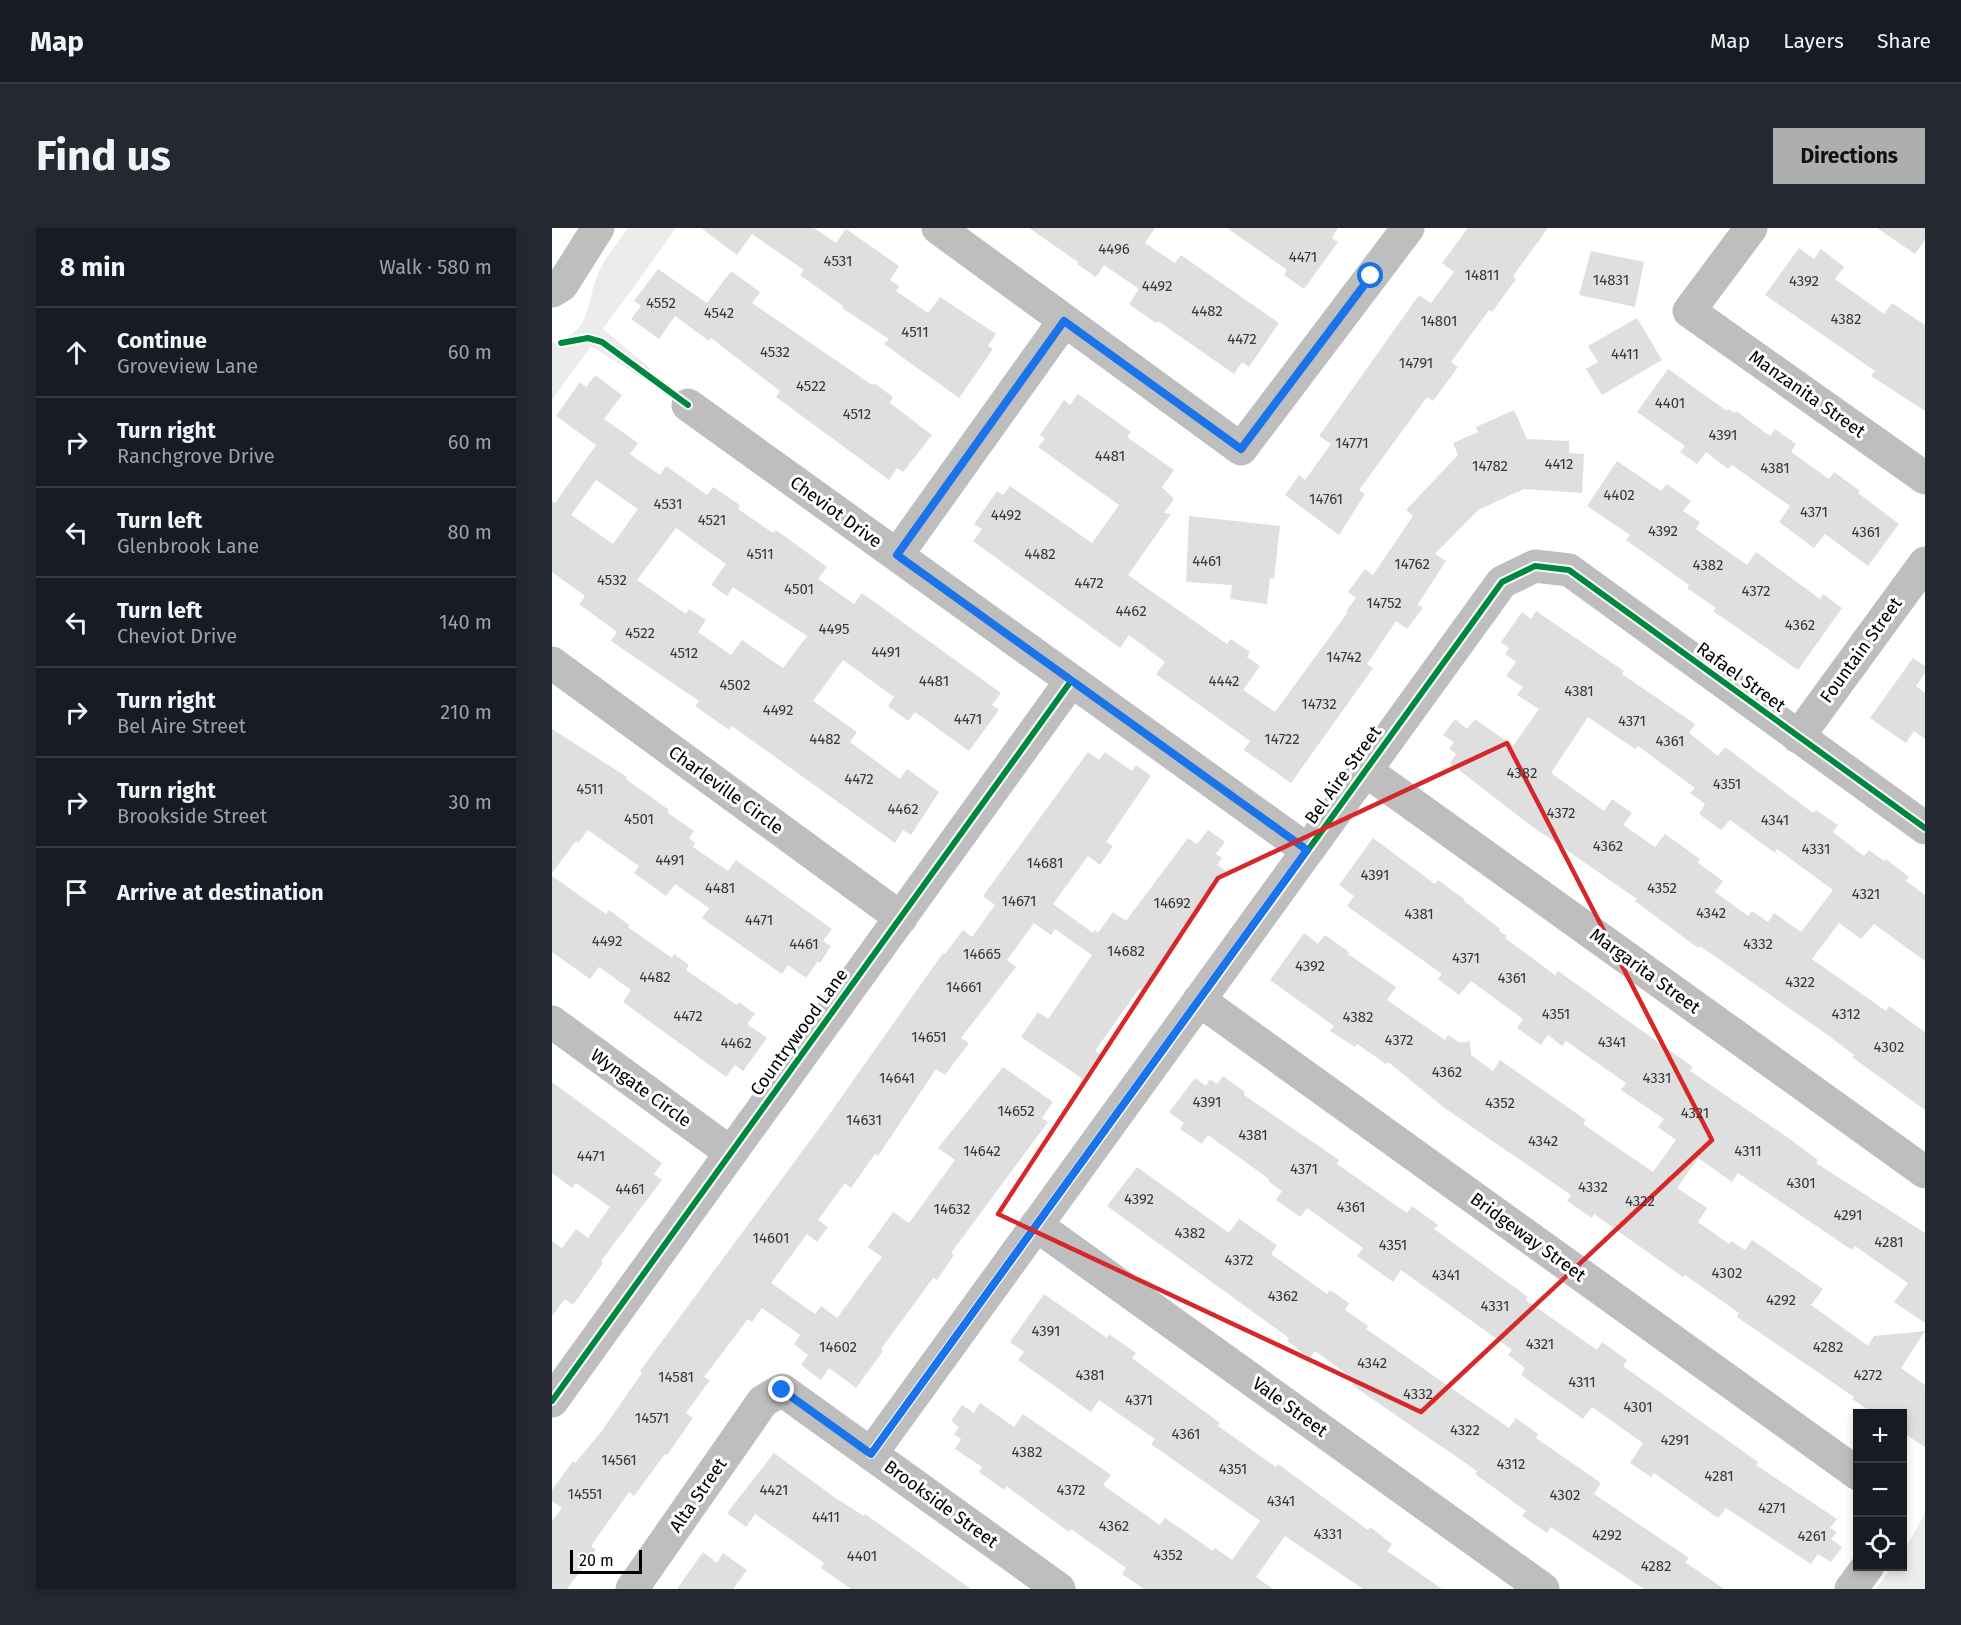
<!DOCTYPE html>
<html lang="en">
<head>
<meta charset="utf-8">
<style>
  body { margin:0; font-family:"Fira Sans",sans-serif; background:#242831; color:#f1f3f6 }
  .controls { position:absolute; right:18px; bottom:18px; display:grid; overflow:hidden; border-radius:0px; box-shadow:0 3px 9px #0003 }
  .controls button { width:54px; height:54px; display:grid; place-items:center; padding:0; border:0; border-bottom:2px solid #363941; background:#171b24; color:#f1f3f6; font:30px sans-serif }
  .scale { position:absolute; left:18px; bottom:15px; width:72px; box-sizing:border-box; padding-left:6px; border:3px solid #000; border-top:0; font-size:16px; line-height:21px; white-space:nowrap; color:#000; -webkit-text-stroke:4px #fff; paint-order:stroke }
  .stop { position:absolute; width:18px; height:18px; margin:-14px; border:4px solid #1a73e8; border-radius:50%; background:#fff }
  .stop.end { background:#1a73e8; border-color:#fff; box-shadow:0 2px 6px #0008 }
  .list { margin:0; padding:0; list-style:none }
  h2 { display:flex; justify-content:space-between; align-items:center; height:78px; margin:0; padding:0 24px; font-size:26px }
  h2 small { font-size:20px; font-weight:400; color:#9ea1a6 }
  .list li { display:grid; grid-template-columns:39px 1fr auto; gap:18px; align-items:center; box-sizing:border-box; height:90px; padding:0 24px; border-top:2px solid #363941 }
  .list b { display:block; font-size:22px; white-space:nowrap }
  .list p { margin:0; font-size:20px; white-space:nowrap; color:#9ea1a6 }
  .list em { font-size:20px; font-style:normal; color:#9ea1a6 }
  .icon { flex:none; width:33px; height:33px; fill:none; stroke:currentColor; stroke-width:2; stroke-linecap:round; stroke-linejoin:round }
  .map { position:relative; flex:none; width:1373px; height:1361px; overflow:hidden; border-radius:0px }
  header { display:flex; align-items:center; gap:36px; box-sizing:border-box; height:84px; padding:0 30px; background:#171b24; border-bottom:2px solid #363941 }
  header strong { font-size:28px }
  nav { display:flex; gap:33px; margin-inline-start:auto; font-size:21px }
  .intro { display:flex; align-items:center; justify-content:space-between; box-sizing:border-box; height:144px; padding:0 36px }
  h1 { margin:0; font-size:42px }
  .button { padding:15px 27px; border-radius:0px; background:#adaeaf; color:#111; font-size:21px; font-weight:700 }
  main { display:flex; gap:36px; padding:0 36px }
  aside { flex:1; background:#171b24; border-radius:0px; box-shadow:0 3px 9px #0003 }
  .map>svg:first-child { display:block }
</style>
</head>
<body>
<header>
<strong>Map</strong>
<nav><a>Map</a><a>Layers</a><a>Share</a></nav>
</header>
<div class="intro"><h1>Find us</h1><a class="button">Directions</a></div>
<main>
<aside>
<h2>8 min<small>Walk · 580 m</small></h2>
<ul class="list">
<li><svg class="icon" aria-label="ahead" viewBox="0 0 24 24"><path d="M12 20V5M6 11l6-6 6 6"/></svg><div><b>Continue</b><p>Groveview Lane</p></div><em>60 m</em></li>
<li><svg class="icon" aria-label="right" viewBox="0 0 24 24"><path d="M7 20v-9h11M14 6l5 5-5 5"/></svg><div><b>Turn right</b><p>Ranchgrove Drive</p></div><em>60 m</em></li>
<li><svg class="icon" aria-label="left" viewBox="0 0 24 24"><path d="M17 20v-9H6M10 6l-5 5 5 5"/></svg><div><b>Turn left</b><p>Glenbrook Lane</p></div><em>80 m</em></li>
<li><svg class="icon" aria-label="left" viewBox="0 0 24 24"><path d="M17 20v-9H6M10 6l-5 5 5 5"/></svg><div><b>Turn left</b><p>Cheviot Drive</p></div><em>140 m</em></li>
<li><svg class="icon" aria-label="right" viewBox="0 0 24 24"><path d="M7 20v-9h11M14 6l5 5-5 5"/></svg><div><b>Turn right</b><p>Bel Aire Street</p></div><em>210 m</em></li>
<li><svg class="icon" aria-label="right" viewBox="0 0 24 24"><path d="M7 20v-9h11M14 6l5 5-5 5"/></svg><div><b>Turn right</b><p>Brookside Street</p></div><em>30 m</em></li>
<li><svg class="icon" aria-label="arrive" viewBox="0 0 24 24"><path d="M6 21V4h12l-3 4 3 4H6"/></svg><div><b>Arrive at destination</b></div></li>
</ul>
</aside>
<div class="map">
<svg width="1373" height="1361" viewBox="0 0 1373 1361">
  <rect width="100%" height="100%" fill="#fff"/>
  <path fill="#ececec" d="M76,0H124L51,101L98,140L90,150L39,118L0,172V115C39,105 33,81 44,51C50,33 65,16 76,0Z
    M1373,1284V1361H1324L1340,1339L1350,1338C1350,1319 1365,1304 1373,1284Z"/>
  <path fill="#dfdfdf" fill-rule="evenodd" d="M149,0H262L284,15L294,1L347,38L338,52L347,58L344,63L376,85L388,69L444,106L436,118L441,121L407,170L332,116L337,111L290,80L291,78L248,47L252,42L200,6L185,27Z
    M477,0H603L593,15L623,35L629,27L727,95L697,139L690,134L682,146L606,93L604,95L577,76L587,61L552,37L544,49L525,36L526,34Z
    M675,0H786L780,10L786,14L752,61L732,47L735,42Z
    M916,0H996L961,48L964,51L940,84L937,82L899,134L906,139L881,173L875,169L807,262L813,266L787,307L733,267L747,247L753,252L779,216L767,208L867,67L879,75L902,44L890,35Z
    M1325,0H1373V12L1363,26Z
    M1247,20L1262,31L1269,21L1292,39L1283,51L1332,86L1340,75L1373,97V183L1319,148L1323,143L1213,67Z
    M1039,23L1092,34L1083,79L1027,67Z
    M106,41L155,75L179,43L208,64L200,75L320,157L322,155L341,169L338,175L380,207L351,244L345,240L337,252L224,169L228,163L159,110L157,113L123,88L107,111L79,91L89,78L82,73Z
    M1085,90L1110,132L1050,167L1034,141L1046,134L1036,118Z
    M1116,141L1175,183L1176,181L1183,185L1184,183L1218,208L1223,201L1244,216L1239,224L1277,251L1282,244L1308,263L1306,265L1347,296L1316,338L1273,306L1262,320L1227,294L1238,278L1180,237L1176,241L1154,224L1145,236L1128,224L1133,218L1085,184Z
    M43,147L70,167L52,191L86,215L78,226L108,247L114,238L155,267L161,259L188,277L186,281L221,305L224,302L275,339L266,351L302,376L310,365L449,465L440,477L447,482L417,523L363,484L356,493L336,478L342,469L291,432L261,473L305,504L298,514L348,551L355,541L387,564L359,607L351,602L343,615L180,498L177,502L143,478L147,473L59,413L65,404L27,376L33,368L0,344V273L3,275L44,217L4,188L28,154L34,159ZM44,252L86,281L61,316L19,287ZM124,300L174,336L159,357L175,368L181,359L255,408L231,440L190,412L179,427L146,404L154,392L137,381L134,386L85,352Z
    M526,166L579,204L575,209L622,242L610,259L622,271L612,285L619,286L576,347L675,416L679,411L698,424L695,429L708,438L691,462L723,484L796,384L794,383L804,370L796,364L813,341L821,347L861,288L854,282L906,227L901,215L926,204L924,199L962,182L975,211L1017,213V225L1032,226L1030,265L972,261L926,282L883,326L894,333L866,376L871,380L855,401L844,393L815,436L821,440L739,555L692,522L698,513L604,446L613,434L577,407L568,420L421,313L430,301L422,296L445,263L451,267L458,258L540,315L567,277L486,219L493,211L488,207L512,172L518,177Z
    M1065,233L1109,263L1115,256L1139,273L1131,283L1148,294L1144,301L1195,337L1204,324L1268,371L1271,366L1290,380L1246,442L1161,383L1164,380L1135,360L1137,357L1074,312L1078,307L1035,278Z
    M637,288L728,298L722,351L718,350L715,376L678,371L680,357L634,354Z
    M984,383L1072,443L1070,446L1143,496L1137,505L1166,528L1173,519L1261,585L1264,582L1286,597L1281,604L1312,628L1317,622L1332,633L1334,631L1357,649L1354,653L1373,667V733L1322,696L1309,711L1287,695L1260,731L1334,783L1337,778L1373,804V882L1300,829L1302,827L1277,808L1148,718L1146,720L1130,708L1083,673L1085,671L974,594L898,535L904,526L897,521L902,514L891,507L903,491L915,501L923,491L961,518L987,481L965,467L971,459L954,448L964,434L953,426L957,420L949,414L970,384L979,391ZM1036,489L1083,521L1086,518L1143,560L1138,565L1153,576L1147,586L1169,602L1178,592L1223,625L1225,621L1281,662L1249,704L1222,685L1216,694L1200,683L1196,688L1163,664L1171,653L1146,635L1148,631L1113,606L1103,619L1071,597L1080,585L1060,571L1052,583L999,545Z
    M1361,430L1373,438V445L1364,458L1373,465V511L1362,503L1354,515L1318,490Z
    M0,501L75,549L74,551L117,582L116,585L142,603L137,610L143,615L141,619L176,643L184,632L280,701L271,713L279,718L268,735L266,733L254,750L236,737L230,746L150,690L157,680L123,656L114,668L82,645L87,638L36,602L26,615L24,613L0,645Z
    M536,524L547,532L553,524L580,543L584,537L599,548L554,614L561,618L548,637L536,628L501,676L541,705L543,702L546,705L561,684L574,693L636,610L645,616L656,602L673,614L664,626L670,630L665,637L674,643L652,672L655,673L590,763L587,761L543,823L548,826L531,851L469,809L486,784L496,791L540,727L503,701L499,707L482,695L455,732L464,739L409,810L417,815L393,847L384,841L326,928L323,926L299,960L293,955L266,992L276,999L265,1014L255,1006L219,1055L263,1086L269,1078L285,1090L330,1029L316,1019L341,984L357,995L403,932L386,920L451,839L501,874L490,890L496,894L399,1025L402,1027L385,1052L381,1050L329,1121L331,1123L304,1160L277,1140L269,1152L249,1137L256,1127L242,1116L248,1107L210,1080L200,1094L196,1091L152,1149L158,1152L134,1185L141,1190L115,1227L113,1226L82,1268L77,1264L39,1318L44,1322L15,1361H0V1293L10,1280L0,1273V1262L21,1233L23,1235L49,1204L90,1145L88,1143L274,891L391,725L393,726L411,702L420,709L443,677L431,668Z
    M821,610L883,656L886,652L912,671L911,672L948,701L947,703L955,708L953,710L1003,747L1006,743L1141,839L1138,843L1235,909L1266,932L1264,935L1373,1005V1095L1342,1074L1356,1055L1303,1018L1300,1022L1186,945L1180,954L1146,930L1125,960L1155,980L1146,994L1177,1016L1179,1013L1193,1022L1200,1012L1271,1061L1259,1077L1316,1118L1322,1108L1373,1103L1349,1140L1373,1157V1219L1350,1204V1185H1321L1300,1171L1302,1169L1185,1089L1187,1085L1133,1047L1131,1049L1042,986L1040,990L1015,973L1019,967L894,881L836,834L834,836L805,816L803,819L778,803L782,798L718,752L752,705L766,716L773,707L797,724L796,726L844,759L835,772L893,812L896,807L908,815L918,813L919,827L941,843L948,832L1034,892L1031,896L1101,944L1124,912L1106,899L1112,891L1069,862L1074,855L1014,813L1010,818L996,807L989,817L965,800L971,791L919,753L907,767L886,751L890,746L795,678L802,668L787,657Z
    M0,648L54,686L57,682L77,697L76,699L120,730L122,726L137,737L134,742L185,777L187,774L203,786L195,796L215,810L191,843L183,837L174,849L71,774L79,762L47,739L38,751L0,724Z
    M671,848L693,864L692,867L787,932L785,936L855,985L860,978L886,997L882,1001L976,1069L974,1072L1045,1122L1050,1114L1075,1132L1071,1138L1206,1234L1204,1237L1285,1291L1278,1300L1285,1304L1279,1311L1290,1319L1279,1334L1266,1326L1259,1336L1174,1280L1166,1290L1102,1245L1099,1249L1078,1235L1091,1215L1040,1179L1031,1191L969,1147L973,1140L956,1127L960,1122L849,1042L841,1054L805,1028L811,1020L755,980L748,989L724,972L730,963L716,953L717,951L656,907L650,916L628,901L632,895L617,884L643,850L654,858L658,851L665,856Z
    M0,854L110,935L102,946L110,952L49,1033L51,1035L21,1077L13,1071L0,1088V1013L10,1020L24,1001L36,1010L58,979L24,955L20,960L0,945Z
    M585,939L677,1005L687,991L725,1017L719,1026L775,1066L778,1062L797,1075L793,1082L816,1098L814,1101L957,1200L964,1190L986,1206L984,1210L1049,1255L1042,1266L1137,1330L1133,1334L1172,1361H1092L999,1299L995,1305L970,1288L974,1283L923,1246L925,1243L800,1157L803,1152L763,1123L758,1130L735,1113L737,1110L555,978Z
    M492,1066L555,1110L557,1106L584,1125L580,1130L668,1195L666,1198L724,1239L726,1236L816,1302L818,1299L840,1316L835,1323L890,1361H811L733,1308L704,1349L721,1361H592L570,1346L574,1340L519,1301L517,1304L454,1258L452,1262L427,1244L430,1239L403,1221L409,1211L402,1206L407,1199L399,1193L410,1177L422,1185L428,1175L462,1199L471,1186L559,1247L551,1257L608,1297L613,1290L661,1323L663,1320L680,1332L708,1293L599,1216L603,1211L547,1172L539,1184L466,1132L472,1124L458,1114Z
    M222,1225L282,1269L312,1288L313,1286L419,1361H299L269,1340L272,1335L203,1286L194,1299L175,1285Z
    M151,1324L165,1335L171,1325L195,1342L181,1361H125Z"/>
  <g fill="none" stroke-linecap="round" stroke-linejoin="round">
    <path stroke="#bebebe" stroke-width="33" d="M386,0L689,221L856,0
      M1199,0L1137,83L1373,250
      M0,63L10,57L46,0
      M136,177L755,622
      M345,327L512,93
      M0,435L349,690
      M1246,509L1373,335
      M813,542L1373,944
      M647,772L1306,1246
      M0,794L179,925
      M484,997L991,1361
      M0,1173L519,453
      M319,1226L950,354L983,338L1017,342L1373,600
      M80,1361L211,1173L230,1162L507,1361
      M1299,1361L1316,1338"/>
    <g stroke="#fff" stroke-width="10">
      <path id="cycleway" d="M9,115L36,110L50,114L136,177
        M0,1173L519,453
        M319,1226L950,354L983,338L1017,342L1373,600"/>
    </g>
    <use href="#cycleway" stroke="#00873e" stroke-width="6"/>
  </g>
  <g fill="none" stroke-linecap="round" stroke-linejoin="round">
    <path stroke="#1a73e8" stroke-width="8" d="M230,1162L319,1226L755,622L345,327L512,93L689,221L819,48"/>
  </g>
  <path fill="none" stroke="#d62828" stroke-width="4.5" stroke-linejoin="round" d="M955,515L1160,912L869,1184L446,986L666,650Z"/>
  <g text-anchor="middle" stroke-width="6" stroke-linejoin="round" paint-order="stroke">
    <g font-size="15" fill="#383838">
      <text x="562" y="26">4496</text>
      <text x="751" y="34">4471</text>
      <text x="286" y="38">4531</text>
      <text x="930" y="52">14811</text>
      <text x="1059" y="57">14831</text>
      <text x="1252" y="58">4392</text>
      <text x="605" y="63">4492</text>
      <text x="109" y="80">4552</text>
      <text x="655" y="88">4482</text>
      <text x="167" y="90">4542</text>
      <text x="1294" y="96">4382</text>
      <text x="887" y="98">14801</text>
      <text x="363" y="109">4511</text>
      <text x="690" y="116">4472</text>
      <text x="223" y="129">4532</text>
      <text x="1073" y="131">4411</text>
      <text x="864" y="140">14791</text>
      <text x="259" y="163">4522</text>
      <text x="1118" y="180">4401</text>
      <text x="305" y="191">4512</text>
      <text x="1171" y="212">4391</text>
      <text x="800" y="220">14771</text>
      <text x="558" y="233">4481</text>
      <text x="1007" y="241">4412</text>
      <text x="938" y="243">14782</text>
      <text x="1223" y="245">4381</text>
      <text x="1067" y="272">4402</text>
      <text x="774" y="276">14761</text>
      <text x="116" y="281">4531</text>
      <text x="1262" y="289">4371</text>
      <text x="454" y="292">4492</text>
      <text x="160" y="297">4521</text>
      <text x="1111" y="308">4392</text>
      <text x="1314" y="309">4361</text>
      <text x="208" y="331">4511</text>
      <text x="488" y="331">4482</text>
      <text x="655" y="338">4461</text>
      <text x="860" y="341">14762</text>
      <text x="1156" y="342">4382</text>
      <text x="60" y="357">4532</text>
      <text x="537" y="360">4472</text>
      <text x="247" y="366">4501</text>
      <text x="1204" y="368">4372</text>
      <text x="832" y="380">14752</text>
      <text x="579" y="388">4462</text>
      <text x="1248" y="402">4362</text>
      <text x="282" y="406">4495</text>
      <text x="88" y="410">4522</text>
      <text x="334" y="429">4491</text>
      <text x="132" y="430">4512</text>
      <text x="792" y="434">14742</text>
      <text x="382" y="458">4481</text>
      <text x="672" y="458">4442</text>
      <text x="183" y="462">4502</text>
      <text x="1027" y="468">4381</text>
      <text x="767" y="481">14732</text>
      <text x="226" y="487">4492</text>
      <text x="416" y="496">4471</text>
      <text x="1080" y="498">4371</text>
      <text x="273" y="516">4482</text>
      <text x="730" y="516">14722</text>
      <text x="1118" y="518">4361</text>
      <text x="970" y="550">4382</text>
      <text x="307" y="556">4472</text>
      <text x="1175" y="561">4351</text>
      <text x="38" y="566">4511</text>
      <text x="351" y="586">4462</text>
      <text x="1009" y="590">4372</text>
      <text x="87" y="596">4501</text>
      <text x="1223" y="597">4341</text>
      <text x="1056" y="623">4362</text>
      <text x="1264" y="626">4331</text>
      <text x="118" y="637">4491</text>
      <text x="493" y="640">14681</text>
      <text x="823" y="652">4391</text>
      <text x="168" y="665">4481</text>
      <text x="1110" y="665">4352</text>
      <text x="1314" y="671">4321</text>
      <text x="467" y="678">14671</text>
      <text x="620" y="680">14692</text>
      <text x="1159" y="690">4342</text>
      <text x="867" y="691">4381</text>
      <text x="207" y="697">4471</text>
      <text x="55" y="718">4492</text>
      <text x="252" y="721">4461</text>
      <text x="1206" y="721">4332</text>
      <text x="574" y="728">14682</text>
      <text x="430" y="731">14665</text>
      <text x="914" y="735">4371</text>
      <text x="758" y="743">4392</text>
      <text x="103" y="754">4482</text>
      <text x="960" y="755">4361</text>
      <text x="1248" y="759">4322</text>
      <text x="412" y="764">14661</text>
      <text x="1004" y="791">4351</text>
      <text x="1294" y="791">4312</text>
      <text x="136" y="793">4472</text>
      <text x="806" y="794">4382</text>
      <text x="377" y="814">14651</text>
      <text x="847" y="817">4372</text>
      <text x="1060" y="819">4341</text>
      <text x="184" y="820">4462</text>
      <text x="1337" y="824">4302</text>
      <text x="895" y="849">4362</text>
      <text x="345" y="855">14641</text>
      <text x="1105" y="855">4331</text>
      <text x="655" y="879">4391</text>
      <text x="948" y="880">4352</text>
      <text x="464" y="888">14652</text>
      <text x="1143" y="890">4321</text>
      <text x="312" y="897">14631</text>
      <text x="701" y="912">4381</text>
      <text x="991" y="918">4342</text>
      <text x="430" y="928">14642</text>
      <text x="1196" y="928">4311</text>
      <text x="39" y="933">4471</text>
      <text x="752" y="946">4371</text>
      <text x="1249" y="960">4301</text>
      <text x="1041" y="964">4332</text>
      <text x="78" y="966">4461</text>
      <text x="587" y="976">4392</text>
      <text x="1088" y="978">4322</text>
      <text x="799" y="984">4361</text>
      <text x="400" y="986">14632</text>
      <text x="1296" y="992">4291</text>
      <text x="638" y="1010">4382</text>
      <text x="219" y="1015">14601</text>
      <text x="1337" y="1019">4281</text>
      <text x="841" y="1022">4351</text>
      <text x="687" y="1037">4372</text>
      <text x="1175" y="1050">4302</text>
      <text x="894" y="1052">4341</text>
      <text x="731" y="1073">4362</text>
      <text x="1229" y="1077">4292</text>
      <text x="943" y="1083">4331</text>
      <text x="494" y="1108">4391</text>
      <text x="988" y="1121">4321</text>
      <text x="286" y="1124">14602</text>
      <text x="1276" y="1124">4282</text>
      <text x="820" y="1140">4342</text>
      <text x="538" y="1152">4381</text>
      <text x="1316" y="1152">4272</text>
      <text x="124" y="1154">14581</text>
      <text x="1030" y="1159">4311</text>
      <text x="866" y="1171">4332</text>
      <text x="587" y="1177">4371</text>
      <text x="1086" y="1184">4301</text>
      <text x="100" y="1195">14571</text>
      <text x="913" y="1207">4322</text>
      <text x="634" y="1211">4361</text>
      <text x="1123" y="1217">4291</text>
      <text x="475" y="1229">4382</text>
      <text x="67" y="1237">14561</text>
      <text x="959" y="1241">4312</text>
      <text x="681" y="1246">4351</text>
      <text x="1167" y="1253">4281</text>
      <text x="222" y="1267">4421</text>
      <text x="519" y="1267">4372</text>
      <text x="33" y="1271">14551</text>
      <text x="1013" y="1272">4302</text>
      <text x="729" y="1278">4341</text>
      <text x="1220" y="1285">4271</text>
      <text x="274" y="1294">4411</text>
      <text x="562" y="1303">4362</text>
      <text x="776" y="1311">4331</text>
      <text x="1055" y="1312">4292</text>
      <text x="1260" y="1313">4261</text>
      <text x="616" y="1332">4352</text>
      <text x="310" y="1333">4401</text>
      <text x="1104" y="1343">4282</text>
    </g>
    <g font-size="18" fill="#000" stroke="#fff">
      <text transform="translate(1255 166) rotate(35)" y="6">Manzanita Street</text>
      <text transform="translate(284 284) rotate(36)" y="6">Cheviot Drive</text>
      <text transform="translate(1309 422) rotate(-54)" y="6">Fountain Street</text>
      <text transform="translate(1189 449) rotate(36)" y="6">Rafael Street</text>
      <text transform="translate(791 547) rotate(-54)" y="6">Bel Aire Street</text>
      <text transform="translate(174 562) rotate(36)" y="6">Charleville Circle</text>
      <text transform="translate(1093 743) rotate(36)" y="6">Margarita Street</text>
      <text transform="translate(247 804) rotate(-54)" y="6">Countrywood Lane</text>
      <text transform="translate(89 860) rotate(36)" y="6">Wyngate Circle</text>
      <text transform="translate(976 1009) rotate(36)" y="6">Bridgeway Street</text>
      <text transform="translate(738 1179) rotate(36)" y="6">Vale Street</text>
      <text transform="translate(146 1267) rotate(-55)" y="6">Alta Street</text>
      <text transform="translate(389 1276) rotate(36)" y="6">Brookside Street</text>
    </g>
  </g>
</svg>
<div class="controls">
<button>+</button>
<button>−</button>
<button><svg class="icon" aria-label="locate" viewBox="0 0 24 24"><circle cx="12" cy="12" r="6"/><path d="M12 2v4M12 18v4M2 12h4M18 12h4"/></svg></button>
</div>
<div class="scale">20 m</div>
<div class="stop" style="left:819px;top:48px"></div>
<div class="stop end" style="left:230px;top:1162px"></div>
</div>
</main>
</body>
</html>
